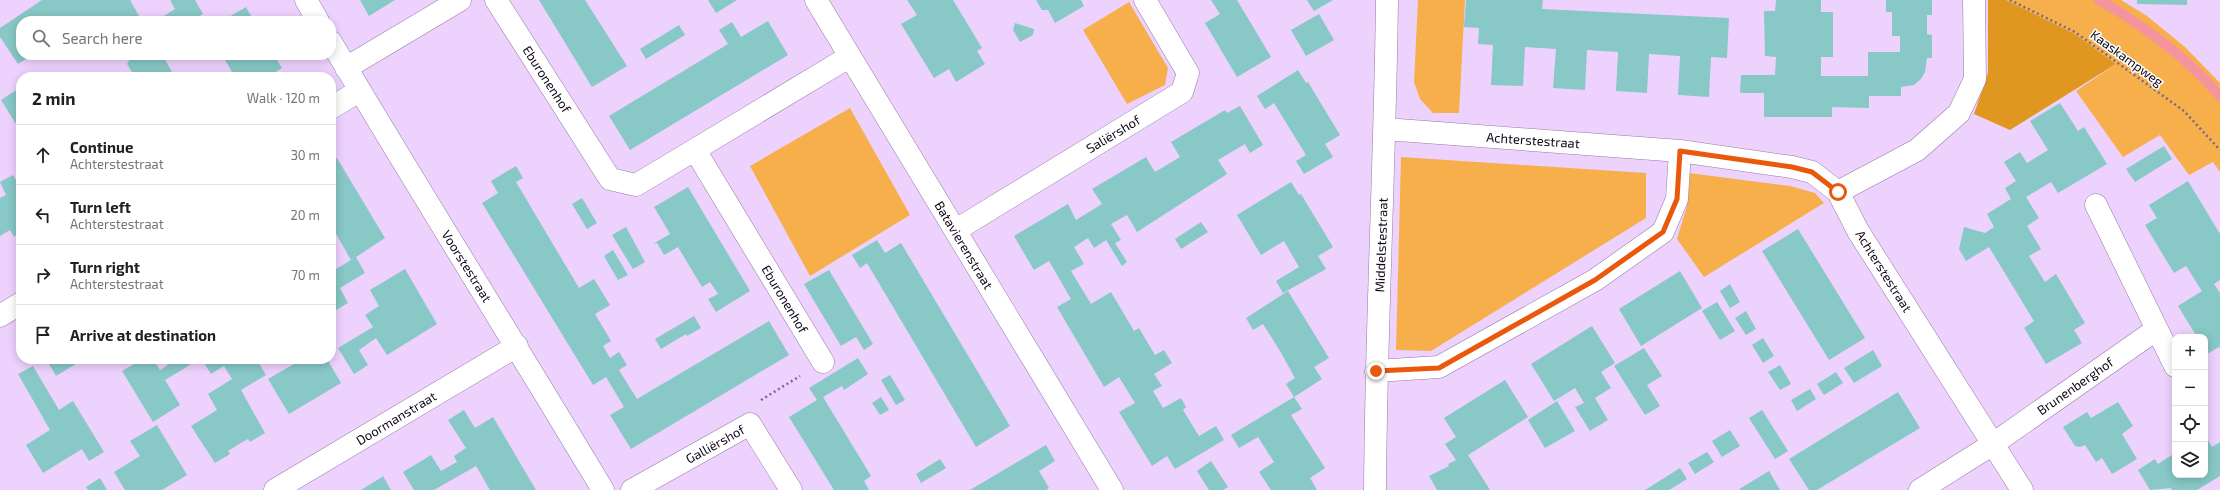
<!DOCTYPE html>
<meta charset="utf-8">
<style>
:root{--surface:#fff;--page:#f2f2f2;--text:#202124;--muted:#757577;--line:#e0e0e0}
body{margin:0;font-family:"Exo 2",sans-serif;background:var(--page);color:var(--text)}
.controls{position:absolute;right:12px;bottom:12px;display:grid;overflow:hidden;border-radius:8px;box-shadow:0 2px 10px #0003}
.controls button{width:36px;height:36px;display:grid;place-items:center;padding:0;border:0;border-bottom:1px solid var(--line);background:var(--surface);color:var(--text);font:20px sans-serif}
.stop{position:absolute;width:12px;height:12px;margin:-9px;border:3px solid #ea580c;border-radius:50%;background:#fff}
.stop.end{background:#ea580c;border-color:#fff;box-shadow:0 1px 4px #0008}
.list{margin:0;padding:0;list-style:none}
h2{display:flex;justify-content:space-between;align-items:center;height:52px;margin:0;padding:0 16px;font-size:17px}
h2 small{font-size:13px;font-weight:400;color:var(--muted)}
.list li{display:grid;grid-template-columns:26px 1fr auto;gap:12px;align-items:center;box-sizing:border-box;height:60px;padding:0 16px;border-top:1px solid var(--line)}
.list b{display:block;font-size:15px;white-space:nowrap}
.list p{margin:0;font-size:13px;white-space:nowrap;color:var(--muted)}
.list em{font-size:13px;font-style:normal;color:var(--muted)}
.icon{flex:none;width:22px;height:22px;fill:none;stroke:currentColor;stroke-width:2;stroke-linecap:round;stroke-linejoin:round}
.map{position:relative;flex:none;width:2220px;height:490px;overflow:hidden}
.search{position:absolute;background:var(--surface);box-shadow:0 2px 10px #0003;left:16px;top:16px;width:320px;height:44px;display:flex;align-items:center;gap:10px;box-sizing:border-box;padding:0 14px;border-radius:16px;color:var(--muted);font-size:15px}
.panel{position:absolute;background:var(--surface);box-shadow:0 2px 10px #0003;left:16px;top:72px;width:320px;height:292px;border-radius:16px}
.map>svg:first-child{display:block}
</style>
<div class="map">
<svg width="2220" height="490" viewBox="0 0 2220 490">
<rect width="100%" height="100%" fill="#edd2fe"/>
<path fill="#f6af4b" d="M1418 0H1465L1459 113H1433L1420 99 1414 82Z
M2006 0H2121L2147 16 2185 47 2220 83V172L2213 162 2189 175 2160 135 2123 157 2076 91 2116 64 2075 34Z
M1129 2 1168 68 1165 85 1127 104 1083 30Z
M850 108 910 215 810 276 750 166Z
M1401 157 1646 173V218L1431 351 1396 350Z
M1689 173 1790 186 1815 193 1824 203 1704 277 1677 239 1687 206Z"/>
<path fill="#e0971f" d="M1988 0H2006L2075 34 2116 64 2010 130 1974 114 1988 73Z"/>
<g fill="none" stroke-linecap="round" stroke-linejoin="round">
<path stroke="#f5939f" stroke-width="10" d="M2099 0C2145 26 2185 56 2220 96"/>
</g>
<path fill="#88c8c6" d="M42 0H130L142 21H21V55H32L18 64 0 37V28Z
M170 0H195L203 14 191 21H156L175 9Z
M360 0H395L369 16Z
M539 0H585L627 66 592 87Z
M708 0H737L716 13Z
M907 0H953L982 48 977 51 985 64 956 82 949 69 934 78 901 24 917 15Z
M1036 0H1081L1084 6 1055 23 1048 10H1042Z
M1211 0H1237L1271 57 1237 77 1205 23 1220 14Z
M1307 0H1333L1314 11Z
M1466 0H1543L1542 9 1729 18 1727 58 1711 57 1709 97 1678 95 1680 56 1649 54 1647 93 1616 91 1618 52 1587 50 1585 90 1553 88 1556 49 1525 47 1523 86 1491 85 1493 45 1478 44 1479 28 1464 27Z
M1776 0H1821V12H1833V57H1821V76H1868V52H1900V36H1892V12H1886V0H1932V15H1927V34L1932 35V58H1927L1925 72 1921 79 1914 85 1901 87V96H1869V108L1832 107V117H1764V93H1740L1741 75H1775L1776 57 1765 56 1764 11H1775Z
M2137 0H2187V5L2137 4Z
M246 7 254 21H222Z
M1319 14 1334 40 1306 56 1291 30Z
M768 21 788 55 630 150 609 116 728 44 719 30 732 22 741 37Z
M1015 23 1034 29 1033 35 1020 42 1013 30Z
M679 25 685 35 646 59 640 49Z
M125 55H165L163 56 172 72 164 77H135L127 64 129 61Z
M222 55H274L282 68 268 77H235Z
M1298 70 1306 83 1308 82 1340 135 1325 144 1333 157 1304 174 1296 161 1306 155 1274 103 1265 109 1257 96Z
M21 87V132L1 100Z
M2060 103 2078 131 2084 127 2107 164 2058 193 2051 182 2026 197 2039 218 2027 226 2041 249 2029 256 2045 282 2056 274 2085 323 2074 330 2082 343 2046 364 2024 328 2034 321 1989 247 1966 261 1959 249 1964 227 1985 233 1994 227 1987 214 2011 199 2005 188 2016 181 2004 162 2020 152 2027 163 2048 150 2030 121Z
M1240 106 1263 145 1250 153 1245 144 1218 160 1227 174 1137 232 1127 215 1111 224 1121 240 1115 243 1127 262 1122 266 1106 240 1094 248 1088 238 1074 247 1084 264 1071 271 1091 304 1111 292 1134 331 1139 328 1155 355 1164 350 1172 363 1154 374 1162 386 1153 391 1163 408 1181 398 1186 407 1183 410 1199 436 1216 426 1224 440 1175 469 1167 456 1152 466 1119 412 1135 403 1119 377 1104 387 1057 307 1071 299 1049 261 1034 270 1014 236 1068 204 1076 220 1102 204 1092 189 1146 157 1155 172 1180 157 1171 142 1225 110 1227 113Z
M2164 146 2172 159 2135 182 2126 169Z
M337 158 385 238 356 257 365 273 340 288 348 303 331 313V272L351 260 331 225V162Z
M516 166 523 178 516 182 579 288 594 279 610 305 595 314 611 341 603 346 610 358 619 352 627 365 619 370 637 399 769 321 789 355 631 449 610 415 624 407 606 377 593 385 482 203 498 193 491 181Z
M13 175 20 187 21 186V231L14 237 10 230 0 236V198L6 195 0 182Z
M2188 181 2220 234V280L2214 284 2220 293V349L2219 347 2207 354 2205 350V337H2197L2178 306 2202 291 2186 266 2174 273 2145 225 2157 218 2149 205Z
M1291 182 1299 195 1301 194 1333 247 1318 256 1326 269 1283 293 1276 281 1299 267 1284 241 1261 255 1237 215Z
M688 187 750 291 716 312 708 299 718 294 710 282 702 287 678 247 664 255 657 243 653 244 670 234 654 207Z
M582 198 597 223 587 229 572 204Z
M1201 222 1208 232 1181 249 1175 239Z
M626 227 645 262 633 269 612 235Z
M1798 229 1865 338 1829 360 1762 251Z
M877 240 885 253 901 243 1010 426 976 447 867 263 860 268 852 255Z
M613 250 628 275 618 280 604 256Z
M405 269 437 324 387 355 376 338 359 350 368 365 354 374 338 348 373 327 365 315 379 306 370 290Z
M829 270 873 344 864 350 856 337 841 346 804 284Z
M1680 271 1702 308 1641 346 1619 309Z
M1730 284 1740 302 1730 308 1720 291Z
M1288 291 1329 358 1314 367 1322 379 1294 397 1286 384 1295 378 1280 351 1263 324 1253 330 1246 318Z
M1717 302 1735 331 1720 340 1702 311Z
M1746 311 1756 329 1746 335 1735 318Z
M694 316 701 328 687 336 686 334 661 349 655 339Z
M1592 326 1615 363 1601 372 1611 388 1595 398 1608 420 1590 431 1575 407 1584 403 1575 388 1554 401 1531 364Z
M1763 338 1774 356 1763 363 1752 345Z
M1644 348 1662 376 1647 385 1660 406 1645 415 1614 366Z
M1873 350 1882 366 1854 383 1844 368Z
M858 358 868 374 844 390 842 386 823 397 871 476 864 481 869 490H834L789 417 817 400 809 388Z
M46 359H84L56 376Z
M143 359H153L160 370 177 359H186L190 365 165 380 180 405 153 422 122 371Z
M204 359H259L257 360 266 375 241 390 265 433 250 442 248 439 239 444 228 451 230 454 215 463 191 426 217 410 208 394 232 379 224 366 211 374 202 360Z
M290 359H327L341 383 289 414 268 379 294 364Z
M1780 365 1791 384 1780 390 1768 372Z
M33 366 59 410 73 401 104 452 89 461 82 449 43 473 26 445 50 430 18 374Z
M1836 372 1843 383 1824 395 1817 384Z
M890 375 905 400 896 405 881 380Z
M1505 380 1528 417 1468 455 1490 490H1437L1429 476 1449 466 1448 464 1456 460 1445 444 1456 437 1444 418Z
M1810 389 1816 399 1797 411 1791 400Z
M1898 392 1920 428 1817 490H1809L1789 459Z
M881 397 889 410 880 415 872 403Z
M1294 397 1302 409 1291 415 1325 468 1310 478 1317 490H1271L1259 472 1274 462 1258 437 1239 448 1231 435Z
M1557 401 1575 431 1545 448 1528 420Z
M2118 402 2133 426 2122 434 2137 459 2112 474 2102 458 2096 462 2085 445 2080 447 2075 446 2063 427 2087 412 2091 418Z
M464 410 475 428 493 417 536 490H490L476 466 434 490H414L403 472 431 455 441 471 457 462 454 456 466 448 448 420Z
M1762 410 1788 451 1775 459 1749 418Z
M157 425 187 475 162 490H125L114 472 140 456 130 441Z
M1730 430 1740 446 1722 457 1712 441Z
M2205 435 2212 447 2220 442V476L2197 490H2172L2171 488 2150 490 2138 470 2155 459 2158 464 2175 453V475H2205Z
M1046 445 1055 461 1039 471 1049 488 1046 490H970Z
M1707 452 1714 462 1695 474 1688 463Z
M940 459 946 468 921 483 916 474Z
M1211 461 1228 487 1223 490H1209L1197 471Z
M1680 468 1687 479 1669 490H1645Z
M1769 471 1780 490H1739L1741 488Z
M383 476 391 490H361L382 477Z
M100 478 107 490H88L86 487Z"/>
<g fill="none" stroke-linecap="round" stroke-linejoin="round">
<defs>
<path id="street" d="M306 0 318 21
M496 0 610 179 636 185 849 57
M816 0 1112 490
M331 42C420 192 513 340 603 490
M346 68 460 0
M331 108 359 91
M1385 129 1680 151 1792 167 1812 172 1838 192 1858 231 2022 490
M695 150 823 362
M1838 192 1917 150 1959 113 1975 79 1974 0
M2096 205 2175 366
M956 230 1182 92 1188 73 1145 0
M0 316 21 303
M1376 371 1439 367 1595 280 1663 232 1677 199 1680 151
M275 490 517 346
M632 490 750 424 791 490
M1375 490C1376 327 1385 163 1387 0
M1920 490 1993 444 2157 329"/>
</defs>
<use href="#street" stroke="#947ca4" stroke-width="23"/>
<path stroke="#7a6885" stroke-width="2.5" stroke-dasharray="2 3" stroke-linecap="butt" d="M2010 0 2075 32 2184 111 2220 150
M761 400 800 376"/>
<use href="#street" stroke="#fff" stroke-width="22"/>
</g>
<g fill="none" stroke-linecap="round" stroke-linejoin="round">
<path stroke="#ea580c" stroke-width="5" d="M1376 371 1439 368 1595 280 1663 232 1677 199 1680 151 1792 167 1812 172 1838 192"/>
</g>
<g text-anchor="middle" stroke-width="3" stroke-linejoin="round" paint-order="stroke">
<g font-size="13" fill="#100716" stroke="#fff">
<text transform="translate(2127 58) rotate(36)" y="5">Kaaskampweg</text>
<text transform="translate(547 79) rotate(57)" y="5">Eburonenhof</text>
<text transform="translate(1113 134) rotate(-31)" y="5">Saliërshof</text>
<text transform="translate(1533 140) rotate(4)" y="5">Achterstestraat</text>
<text transform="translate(964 245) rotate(59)" y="5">Batavierenstraat</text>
<text transform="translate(1381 245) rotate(-88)" y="5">Middelstestraat</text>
<text transform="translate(467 266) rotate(58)" y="5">Voorstestraat</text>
<text transform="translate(1884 271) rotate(58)" y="5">Achterstestraat</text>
<text transform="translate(785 299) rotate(59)" y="5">Eburonenhof</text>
<text transform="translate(2075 386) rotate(-35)" y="5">Brunenberghof</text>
<text transform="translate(396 418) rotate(-31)" y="5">Doormanstraat</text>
<text transform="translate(715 444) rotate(-29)" y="5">Galliërshof</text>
</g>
</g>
</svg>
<div class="controls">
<button>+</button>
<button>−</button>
<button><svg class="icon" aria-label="locate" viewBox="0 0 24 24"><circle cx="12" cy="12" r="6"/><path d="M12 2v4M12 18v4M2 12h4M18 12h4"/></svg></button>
<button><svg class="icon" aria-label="layers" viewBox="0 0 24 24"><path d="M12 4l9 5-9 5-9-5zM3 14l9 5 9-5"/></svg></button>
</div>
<div class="stop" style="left:1838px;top:192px"></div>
<div class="stop end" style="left:1376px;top:371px"></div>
<div class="search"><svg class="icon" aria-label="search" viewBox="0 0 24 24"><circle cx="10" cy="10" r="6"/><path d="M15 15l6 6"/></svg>Search here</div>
<section class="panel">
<h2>2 min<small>Walk · 120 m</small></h2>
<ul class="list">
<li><svg class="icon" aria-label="ahead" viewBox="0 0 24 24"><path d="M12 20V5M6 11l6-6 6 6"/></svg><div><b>Continue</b><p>Achterstestraat</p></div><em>30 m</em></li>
<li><svg class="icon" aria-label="left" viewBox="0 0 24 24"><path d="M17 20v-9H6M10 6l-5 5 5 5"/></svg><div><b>Turn left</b><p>Achterstestraat</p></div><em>20 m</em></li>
<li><svg class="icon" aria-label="right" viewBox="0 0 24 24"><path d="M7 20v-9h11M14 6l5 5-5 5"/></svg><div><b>Turn right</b><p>Achterstestraat</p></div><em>70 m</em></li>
<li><svg class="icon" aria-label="arrive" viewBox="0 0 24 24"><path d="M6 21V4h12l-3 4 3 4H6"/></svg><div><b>Arrive at destination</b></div></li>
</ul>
</section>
</div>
